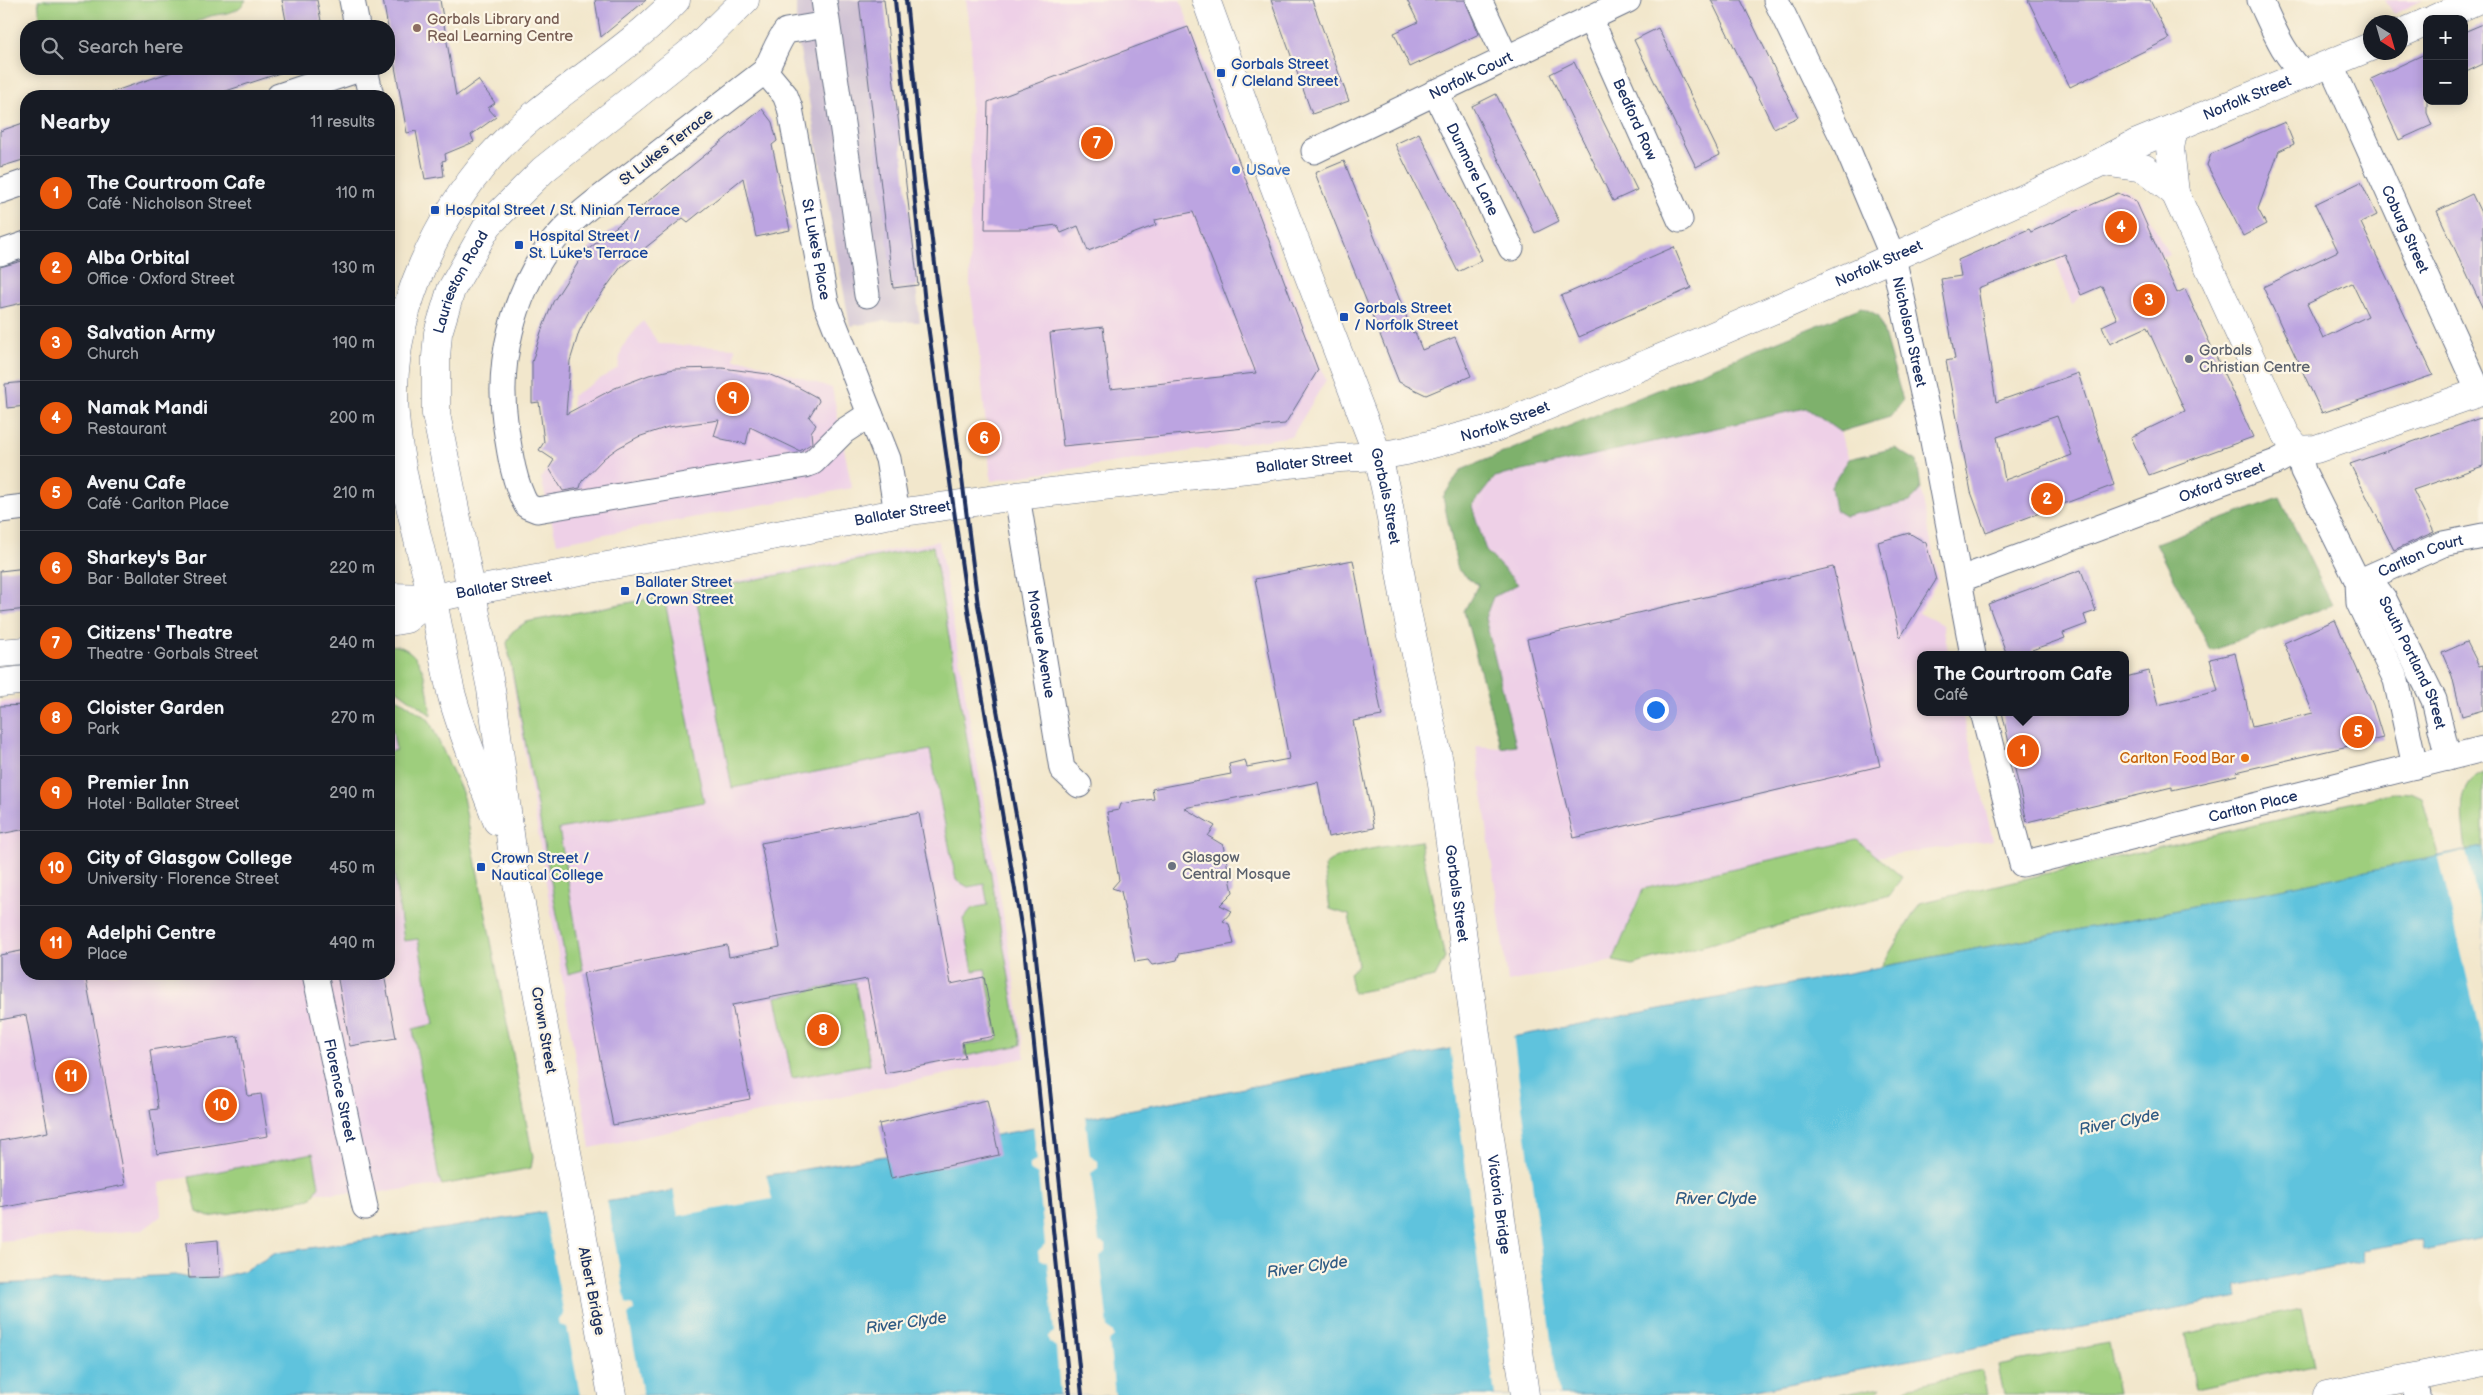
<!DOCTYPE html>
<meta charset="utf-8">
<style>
:root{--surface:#171b24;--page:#242831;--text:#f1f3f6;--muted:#9ea1a6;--line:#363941;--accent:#ea580c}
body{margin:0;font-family:"Balsamiq Sans",sans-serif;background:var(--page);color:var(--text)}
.controls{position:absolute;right:15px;top:15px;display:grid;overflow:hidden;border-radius:10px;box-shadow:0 2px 12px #0003}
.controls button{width:45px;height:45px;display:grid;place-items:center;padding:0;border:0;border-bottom:1px solid var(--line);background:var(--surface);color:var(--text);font:25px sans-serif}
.compass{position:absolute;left:2363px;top:15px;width:45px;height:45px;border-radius:50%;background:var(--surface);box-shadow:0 2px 12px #0003;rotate:143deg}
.you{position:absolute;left:1655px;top:709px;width:18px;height:18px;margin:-12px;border:4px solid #fff;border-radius:50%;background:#1a73e8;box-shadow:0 0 0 8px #1a73e833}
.badge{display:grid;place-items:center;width:32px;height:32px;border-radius:50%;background:var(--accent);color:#fff;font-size:16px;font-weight:700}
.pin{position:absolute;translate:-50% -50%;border:2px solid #fff;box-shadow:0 1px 5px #0006}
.popup{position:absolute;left:1917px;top:651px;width:212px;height:65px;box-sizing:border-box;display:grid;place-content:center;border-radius:10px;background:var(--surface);filter:drop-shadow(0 1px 4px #0005);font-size:16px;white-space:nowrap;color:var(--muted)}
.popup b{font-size:19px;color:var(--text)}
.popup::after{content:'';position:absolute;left:50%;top:100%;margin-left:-10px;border:10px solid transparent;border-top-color:var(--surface)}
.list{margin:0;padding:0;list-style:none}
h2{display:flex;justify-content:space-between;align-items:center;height:65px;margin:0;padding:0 20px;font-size:21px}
h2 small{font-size:16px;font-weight:400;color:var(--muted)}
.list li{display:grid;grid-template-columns:32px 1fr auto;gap:15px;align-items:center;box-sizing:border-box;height:75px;padding:0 20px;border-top:1px solid var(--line)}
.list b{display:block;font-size:19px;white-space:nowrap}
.list p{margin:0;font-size:16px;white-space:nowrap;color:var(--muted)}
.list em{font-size:16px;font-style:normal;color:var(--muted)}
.icon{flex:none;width:28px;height:28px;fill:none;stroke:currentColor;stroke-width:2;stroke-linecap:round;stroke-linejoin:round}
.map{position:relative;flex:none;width:2483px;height:1395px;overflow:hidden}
.search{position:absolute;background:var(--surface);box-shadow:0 2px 12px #0003;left:20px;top:20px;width:375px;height:55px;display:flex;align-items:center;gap:12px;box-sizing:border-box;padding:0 18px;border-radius:20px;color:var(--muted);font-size:19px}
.panel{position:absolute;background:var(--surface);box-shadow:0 2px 12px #0003;left:20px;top:90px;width:375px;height:890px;border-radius:20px}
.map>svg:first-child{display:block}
</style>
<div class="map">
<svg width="2483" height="1395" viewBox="0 0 2483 1395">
<rect width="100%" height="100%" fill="#fcf5e5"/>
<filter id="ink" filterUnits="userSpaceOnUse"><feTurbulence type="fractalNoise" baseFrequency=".02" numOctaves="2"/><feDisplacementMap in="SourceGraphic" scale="10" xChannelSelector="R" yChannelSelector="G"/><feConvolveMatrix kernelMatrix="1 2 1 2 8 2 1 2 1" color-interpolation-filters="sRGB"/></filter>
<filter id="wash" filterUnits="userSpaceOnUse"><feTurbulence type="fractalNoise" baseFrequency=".0096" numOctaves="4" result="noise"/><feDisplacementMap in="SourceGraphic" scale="20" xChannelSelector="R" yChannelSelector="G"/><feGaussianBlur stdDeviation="1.12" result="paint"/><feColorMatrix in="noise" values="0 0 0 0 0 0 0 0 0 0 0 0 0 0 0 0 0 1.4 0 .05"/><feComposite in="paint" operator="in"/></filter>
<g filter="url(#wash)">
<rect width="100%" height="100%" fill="#f2e7cc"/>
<path fill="#eed0e7" d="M966 0H1180L1326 380 1292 436 991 481 978 342 970 286 971 36Z
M2385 0H2423L2394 14Z
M2122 188 2138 197 2169 255 2081 295 2072 305 2042 223Z
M643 321 659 344 735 348 734 360H748L832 388 852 488 557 543 541 478 554 460 575 439 572 396 618 368 622 347Z
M1806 408 1840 432 1849 459 1831 486 1845 516 1910 502 1921 489 1938 580 1919 613 1943 625 1949 655H1920V712H1962L1993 840 1877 857 1857 840 1644 889 1613 961 1508 982 1476 746 1501 748 1516 745 1485 618 1493 597 1518 584 1486 551 1472 506 1496 477Z
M939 541 1012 966 1025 1058 590 1148 508 651 509 637 519 626 526 622Z
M26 700V974H389V840L404 941 418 939 434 1025 413 1030 442 1185 373 1193H316L319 1186 312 1153 159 1183 161 1216 143 1230 0 1241V702Z
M389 712 396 751 389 752Z"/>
<path fill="#ccbed3" d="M796 0H884L920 322 883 321 850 326 796 29Z"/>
<path fill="#9ece7d" stroke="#5c7e6e" d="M38 0H246C236 16 223 12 207 17 200 19 195 23 189 26H41Z
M933 546 1021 1045 966 1056 964 1046 998 1039 985 969 973 971 963 919 972 908 988 905 984 884 968 887 956 880 930 750 732 788 695 591Z
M664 596 704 802 559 829 583 970 568 974 507 643 512 632 526 622Z
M389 645C426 646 427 688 431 715L389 684Z
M389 695 402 701 429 720 462 792 533 1157 531 1168 442 1185 439 1178 413 1029 434 1024 418 939 404 941 389 840V752L396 750 389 712Z
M2483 773V847L2466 851C2464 828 2453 783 2483 773Z
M2397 792 2411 793 2422 798 2439 858 2154 915 1881 967 1920 903Z
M1857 840 1902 877 1890 895 1632 965 1613 961 1643 889Z
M1420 841 1445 958 1435 977 1353 993 1349 973 1358 965 1349 915 1330 909 1324 867C1335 851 1399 845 1420 841Z
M855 982 870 1064 792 1078 776 997Z
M313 1153 319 1186 311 1199 209 1217 197 1212 189 1177Z
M2302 1309 2314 1365 2196 1390 2185 1334Z
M2108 1343 2118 1395H2004L1998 1365Z
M1982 1371 1987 1395H1897L1910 1386Z
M1881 1387 1875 1395H1840Z"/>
<path fill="#7eb16c" stroke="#4c7065" d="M1862 307 1879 316 1903 401 1890 417 1840 432 1806 408 1495 477 1472 506 1486 551 1518 584 1493 597 1485 618 1516 745 1501 748 1464 611 1478 585 1458 570 1443 497 1461 470Z
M1895 448 1917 461 1921 489 1910 502 1845 516 1835 510 1831 486 1849 459Z
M2280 498 2332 605 2211 651 2156 543Z"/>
<path fill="#5fc3dd" stroke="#3d799e" d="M2483 847V1238L2424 1250 2422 1240 2362 1250 2364 1261 2236 1286 2238 1297 1730 1395H0V1284L175 1275 189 1278 220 1277 244 1271 276 1253 453 1227 897 1154 2154 915Z"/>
<path fill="#f2e7cc" d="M2466 851 2483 924V1045L2439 858Z
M1513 1034 1559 1395H1495L1450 1046Z
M1085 1116 1090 1156 1098 1161V1168L1091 1173 1099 1242 1106 1245V1252L1100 1256 1108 1328 1113 1333 1114 1337 1109 1341 1115 1395H1060L1056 1347 1049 1342 1048 1336 1054 1332 1047 1262 1039 1259 1038 1251 1045 1244 1038 1175 1029 1170V1165L1037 1160 1033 1125Z
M766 1173 772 1199 678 1216 673 1188Z
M607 1199 626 1303 633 1305 634 1310 628 1315 643 1395H580L567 1327 559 1325 558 1320 564 1315 544 1210Z"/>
<g id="blocks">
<path fill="#bca4e1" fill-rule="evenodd" d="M282 0H317L322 26H287Z
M383 0H440L456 96 478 80 495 103 488 108 496 117 471 135 474 142 445 154 446 160 442 161 444 176 425 179 416 131 407 133Z
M595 0H646L601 37Z
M859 0H884L918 285 893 288Z
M1271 0H1312L1349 101 1312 114Z
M1407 0H1465L1479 34 1410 67 1394 33 1418 22Z
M1711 0H1741L1798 117 1774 128Z
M2028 0H2150L2169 39 2070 87Z
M2483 24V64L2464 73V32Z
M1188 27 1318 370 1285 424 1063 446 1050 333 1103 327 1110 389 1256 373 1193 212 1155 220 1156 225 1088 251 1078 226 1061 233 1057 225 1024 229H985L988 102Z
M1658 28 1720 155 1696 167 1634 40Z
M2427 53V113L2432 125 2399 140 2371 79Z
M1574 62 1637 190 1613 201 1550 74Z
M180 69H283V72L211 96H110L109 93Z
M1496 94 1559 221 1535 233 1472 106Z
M762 109 772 122 777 141 772 145 790 230 756 237 743 178 688 222 683 218 621 267 589 311 579 332 570 361 566 414 615 388 649 375 674 369 722 368 768 374 796 386 818 398 819 401 809 417 816 425 811 432 812 443 800 451 750 427 746 444 722 439 714 436 719 420 668 427 638 437 618 448 604 458 582 481 580 488 563 491 549 468 554 460 539 450 544 442 539 402 532 403V362L541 332 553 302 585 252Z
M26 122V159L0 167V131Z
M2285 122 2294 144 2279 151 2258 209 2266 224 2243 236 2207 165 2211 154Z
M1419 133 1482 260 1458 272 1395 144Z
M1344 161 1413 333 1415 332 1422 350 1455 337 1471 376 1426 395 1399 382 1315 173Z
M2361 182 2377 215 2361 223 2433 375 2322 413 2263 287 2338 251 2315 204ZM2352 283 2368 316 2323 338 2307 304Z
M2118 193 2136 201 2177 293 2185 289 2253 437 2149 475 2131 437 2185 411 2147 327 2110 344 2102 326 2117 319 2102 286 2081 295 2065 254 1978 288 1996 402 2078 373 2114 485 1986 533 1971 492 1946 361 1955 359 1941 279 1961 276 1958 260 2029 229 2031 232ZM2057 416 2072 455 2005 480 1997 437Z
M2472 194 2483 217V309L2437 211Z
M1674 247 1691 288 1579 337 1561 296Z
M22 261 26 282V302L0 308V267Z
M26 382V406L7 408 5 384Z
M2483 417V466L2413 490 2434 532 2394 550 2350 464Z
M1909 533 1926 543 1936 580 1900 638 1878 542Z
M1353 560 1382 716 1353 721 1374 828 1328 837 1318 782 1184 808 1215 826 1208 836 1223 845 1233 892 1220 905 1232 911 1223 921 1229 924 1234 944 1179 954 1177 960 1163 963 1152 965 1148 960 1135 962 1121 891 1112 888 1119 880 1107 812 1119 810 1121 804 1154 799 1152 789 1231 774 1229 764 1245 760 1247 767 1289 759 1255 579Z
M1833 567 1880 766 1574 838 1527 639Z
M26 568V609L0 612V571Z
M2081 570 2096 611 2084 615 2087 624 2063 633 2065 638 2032 650 2034 655H2007L1988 604Z
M2335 620 2373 705 2383 738 2236 772 2237 775 2172 790V787L2027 822 2002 712H2126V677L2149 671 2158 705 2218 691 2210 659 2235 653 2252 727 2313 713 2284 643Z
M2467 642 2479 666 2483 665V710L2462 716 2452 676 2442 653Z
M26 705V829L0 834V706Z
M919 813 951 984 984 977 995 1036 962 1042 965 1058 885 1073 867 979 732 1005 750 1099 613 1125 583 973 727 945 729 957 780 947 761 843Z
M26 950V974H85L125 1185 0 1208V1141L48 1132 26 1015 0 1020V955Z
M337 974H384L396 1038 350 1046Z
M238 1036 248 1096 261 1094 268 1136 157 1154 150 1110 158 1109 150 1050Z
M987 1100 999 1155 891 1178 879 1124Z
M218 1240 220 1277 189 1278 186 1243Z"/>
</g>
</g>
<g filter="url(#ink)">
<use href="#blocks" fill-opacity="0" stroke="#666f84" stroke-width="1"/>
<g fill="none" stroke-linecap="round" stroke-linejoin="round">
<defs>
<g id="minor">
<path d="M352 0 357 26"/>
<path d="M824 0 867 295"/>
<path d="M1479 0 1506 58"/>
<path id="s1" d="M1776 0 1845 143 1893 257 1930 425 1973 655"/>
<path d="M2260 0C2273 27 2283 56 2306 75"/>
<path id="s2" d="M1590 18 1680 220"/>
<path d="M827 24 786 31C777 42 773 57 765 71 722 104 679 137 636 171 606 194 571 217 548 248 513 297 497 363 505 421 509 448 513 482 527 506L537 510 805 465 813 462 844 431 870 414"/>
<path id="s3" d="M2331 65 2479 392"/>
<path d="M365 69 371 96"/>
<path id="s4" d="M765 71 785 95 790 108 826 303 888 459 897 513"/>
<path id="s5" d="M1435 92 1511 248"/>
<path d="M279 96 360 69"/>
<path id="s6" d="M1314 151 1628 0"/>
<path d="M0 191 26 182"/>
<path d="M0 253 26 244"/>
<path id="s7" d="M1017 496 1062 769 1079 785"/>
<path d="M0 510 25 507"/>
<path id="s8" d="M1961 579 2276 462 2298 450 2303 471 2358 582 2359 603 2396 680 2415 766"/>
<path id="s9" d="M2358 582 2378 591 2384 599 2434 700 2448 758"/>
<path id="s10" d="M2358 582 2443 544 2483 536"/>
<path id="s11" d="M1983 712 2022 864 2483 749"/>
<path id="s12" d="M315 974 365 1207"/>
<path d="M2413 1378 2417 1395"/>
</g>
<g id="major">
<path id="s13" d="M1206 0 1265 162 1378 456 1388 501 1406 607 1439 762 1525 1395"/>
<path d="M2435 19 2477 0"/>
<path d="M2400 34 2427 22"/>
<path d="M2174 128 2170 148 2175 193 2286 435 2298 450 2316 449 2483 391"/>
<path d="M2103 162 2144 168 2175 193"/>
<path id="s14" d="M389 597 432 598 897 513 1017 496 1340 458 1378 456 1406 451 1494 428C1641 367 1788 305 1933 239 2001 208 2070 180 2135 144L2370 47"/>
<path d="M389 622 406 619 432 598"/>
<path d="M0 653 26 651"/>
<path d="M0 683 26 680"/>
<path d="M497 821C482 780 464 739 452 696 443 661 439 624 430 589 416 530 393 449 394 388 396 305 437 218 491 156 545 96 620 59 676 0"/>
<path id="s15" d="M612 1395 515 872 491 689 436 414V357L438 333 451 290 488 225 543 170 697 47 745 0"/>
<path d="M2327 1395 2483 1363"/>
</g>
</defs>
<use href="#minor" stroke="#666f84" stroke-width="27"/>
<use href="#major" stroke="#666f84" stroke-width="29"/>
<use href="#minor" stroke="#fff" stroke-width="25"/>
<use href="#major" stroke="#fff" stroke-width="28"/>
<path stroke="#1b2f5e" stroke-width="4" d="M895 0 925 304 969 617 1023 937 1070 1395
M906 0 923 169 978 605 1024 859 1034 938 1082 1395"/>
</g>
</g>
<circle fill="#8d6e63" stroke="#fcf5e5" stroke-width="2" cx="417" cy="28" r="5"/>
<g fill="#1a4fb4" stroke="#fcf5e5" stroke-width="2">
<rect x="1216" y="68" width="10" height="10" rx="2.5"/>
<rect x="430" y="205" width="10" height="10" rx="2.5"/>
<rect x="514" y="240" width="10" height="10" rx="2.5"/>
<rect x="1339" y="312" width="10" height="10" rx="2.5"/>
<rect x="620" y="586" width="10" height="10" rx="2.5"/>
<rect x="476" y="862" width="10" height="10" rx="2.5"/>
</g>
<circle fill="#3f7fe0" stroke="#fcf5e5" stroke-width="2" cx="1236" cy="170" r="5"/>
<g fill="#6b7280" stroke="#fcf5e5" stroke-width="2">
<circle cx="2189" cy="359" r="5"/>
<circle cx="1172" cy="866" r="5"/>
</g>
<circle fill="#e8710a" stroke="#fcf5e5" stroke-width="2" cx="2245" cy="758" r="5"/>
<g text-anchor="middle" stroke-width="4.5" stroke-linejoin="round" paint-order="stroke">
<g font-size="15" fill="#785e54" stroke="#fcf5e5" text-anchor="start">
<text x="427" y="24">Gorbals Library and<tspan x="427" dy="17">Real Learning Centre</tspan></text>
</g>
<g font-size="15" fill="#164399" stroke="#fcf5e5" text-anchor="start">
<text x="1231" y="69">Gorbals Street<tspan x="1231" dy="17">/ Cleland Street</tspan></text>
<text x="445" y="215">Hospital Street / St. Ninian Terrace</text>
<text x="529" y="241">Hospital Street /<tspan x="529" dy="17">St. Luke's Terrace</tspan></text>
<text x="1354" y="313">Gorbals Street<tspan x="1354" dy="17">/ Norfolk Street</tspan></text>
<text x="635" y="587">Ballater Street<tspan x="635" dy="17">/ Crown Street</tspan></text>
<text x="491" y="863">Crown Street /<tspan x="491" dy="17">Nautical College</tspan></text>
</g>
<g font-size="15" fill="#1b2f5e" stroke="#fcf5e5">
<text dy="5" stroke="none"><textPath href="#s6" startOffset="174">Norfolk Court</textPath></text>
<text dy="5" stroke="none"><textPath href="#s14" startOffset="1942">Norfolk Street</textPath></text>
<text dy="5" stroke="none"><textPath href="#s2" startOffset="111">Bedford Row</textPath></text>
<text transform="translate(666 147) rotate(-38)" y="5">St Lukes Terrace</text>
<text dy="5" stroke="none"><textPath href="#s5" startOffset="86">Dunmore Lane</textPath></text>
<text dy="5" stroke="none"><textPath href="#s3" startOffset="180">Coburg Street</textPath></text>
<text dy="5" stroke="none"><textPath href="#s4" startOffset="189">St Luke's Place</textPath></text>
<text dy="5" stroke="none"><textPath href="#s14" startOffset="1538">Norfolk Street</textPath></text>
<text dy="5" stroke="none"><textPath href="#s15" startOffset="1134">Laurieston Road</textPath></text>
<text dy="5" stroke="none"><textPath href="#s1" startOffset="359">Nicholson Street</textPath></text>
<text dy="5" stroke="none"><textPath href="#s14" startOffset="1132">Norfolk Street</textPath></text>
<text dy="5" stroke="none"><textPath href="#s14" startOffset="926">Ballater Street</textPath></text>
<text dy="5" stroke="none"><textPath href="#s8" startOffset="278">Oxford Street</textPath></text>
<text dy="5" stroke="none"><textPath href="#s13" startOffset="528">Gorbals Street</textPath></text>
<text dy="5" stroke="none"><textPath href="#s14" startOffset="521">Ballater Street</textPath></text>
<text dy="5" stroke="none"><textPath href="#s10" startOffset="68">Carlton Court</textPath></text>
<text dy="5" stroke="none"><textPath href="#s14" startOffset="116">Ballater Street</textPath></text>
<text dy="5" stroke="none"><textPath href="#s7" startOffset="150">Mosque Avenue</textPath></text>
<text dy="5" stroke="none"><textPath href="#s9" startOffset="102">South Portland Street</textPath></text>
<text dy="5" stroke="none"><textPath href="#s11" startOffset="395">Carlton Place</textPath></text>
<text dy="5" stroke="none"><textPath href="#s13" startOffset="932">Gorbals Street</textPath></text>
<text transform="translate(544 1030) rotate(80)" y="5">Crown Street</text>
<text dy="5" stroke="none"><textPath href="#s12" startOffset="119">Florence Street</textPath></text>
<text dy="5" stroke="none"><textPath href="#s13" startOffset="1246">Victoria Bridge</textPath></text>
<text transform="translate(592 1291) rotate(79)" y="5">Albert Bridge</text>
</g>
<g font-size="15" fill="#366cbe" stroke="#fcf5e5" text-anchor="start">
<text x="1246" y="175">USave</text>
</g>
<g font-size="15" fill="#5b616d" stroke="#fcf5e5" text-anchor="start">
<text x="2199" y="355">Gorbals<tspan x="2199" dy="17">Christian Centre</tspan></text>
<text x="1182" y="862">Glasgow<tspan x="1182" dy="17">Central Mosque</tspan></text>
</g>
<g font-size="15" fill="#c56008" stroke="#fcf5e5" text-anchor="end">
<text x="2235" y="763">Carlton Food Bar</text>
</g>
<g font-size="16" font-style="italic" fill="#2f5b84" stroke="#fcf5e5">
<text transform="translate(2119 1121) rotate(-11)" y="6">River Clyde</text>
<text x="1716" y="1204">River Clyde</text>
<text transform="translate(1307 1266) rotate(-8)" y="6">River Clyde</text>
<text transform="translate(906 1322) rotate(-8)" y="6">River Clyde</text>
</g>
</g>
</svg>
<div class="controls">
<button>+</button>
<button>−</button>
</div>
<svg class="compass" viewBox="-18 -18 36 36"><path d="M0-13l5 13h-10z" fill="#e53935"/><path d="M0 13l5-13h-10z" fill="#9ea1a6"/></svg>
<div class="you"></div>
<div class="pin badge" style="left:2023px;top:751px">1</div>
<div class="popup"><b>The Courtroom Cafe</b>Café</div>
<div class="pin badge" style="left:2047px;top:499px">2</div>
<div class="pin badge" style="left:2149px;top:300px">3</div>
<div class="pin badge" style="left:2121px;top:227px">4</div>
<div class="pin badge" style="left:2358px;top:732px">5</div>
<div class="pin badge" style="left:984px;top:438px">6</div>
<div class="pin badge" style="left:1097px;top:143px">7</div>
<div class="pin badge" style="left:823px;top:1030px">8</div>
<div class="pin badge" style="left:733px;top:398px">9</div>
<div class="pin badge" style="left:221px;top:1105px">10</div>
<div class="pin badge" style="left:71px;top:1076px">11</div>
<div class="search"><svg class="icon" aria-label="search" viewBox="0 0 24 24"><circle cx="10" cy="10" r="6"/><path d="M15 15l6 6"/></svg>Search here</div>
<section class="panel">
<h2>Nearby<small>11 results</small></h2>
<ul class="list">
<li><span class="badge">1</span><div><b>The Courtroom Cafe</b><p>Café · Nicholson Street</p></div><em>110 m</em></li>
<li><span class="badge">2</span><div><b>Alba Orbital</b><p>Office · Oxford Street</p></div><em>130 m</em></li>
<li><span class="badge">3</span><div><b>Salvation Army</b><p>Church</p></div><em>190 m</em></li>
<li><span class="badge">4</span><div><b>Namak Mandi</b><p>Restaurant</p></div><em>200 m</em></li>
<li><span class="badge">5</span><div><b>Avenu Cafe</b><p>Café · Carlton Place</p></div><em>210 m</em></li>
<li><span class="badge">6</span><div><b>Sharkey's Bar</b><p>Bar · Ballater Street</p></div><em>220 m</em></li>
<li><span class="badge">7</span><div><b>Citizens' Theatre</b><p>Theatre · Gorbals Street</p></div><em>240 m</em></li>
<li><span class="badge">8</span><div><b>Cloister Garden</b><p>Park</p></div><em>270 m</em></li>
<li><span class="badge">9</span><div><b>Premier Inn</b><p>Hotel · Ballater Street</p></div><em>290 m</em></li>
<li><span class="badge">10</span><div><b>City of Glasgow College</b><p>University · Florence Street</p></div><em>450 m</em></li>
<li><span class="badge">11</span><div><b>Adelphi Centre</b><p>Place</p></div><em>490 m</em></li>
</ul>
</section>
</div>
